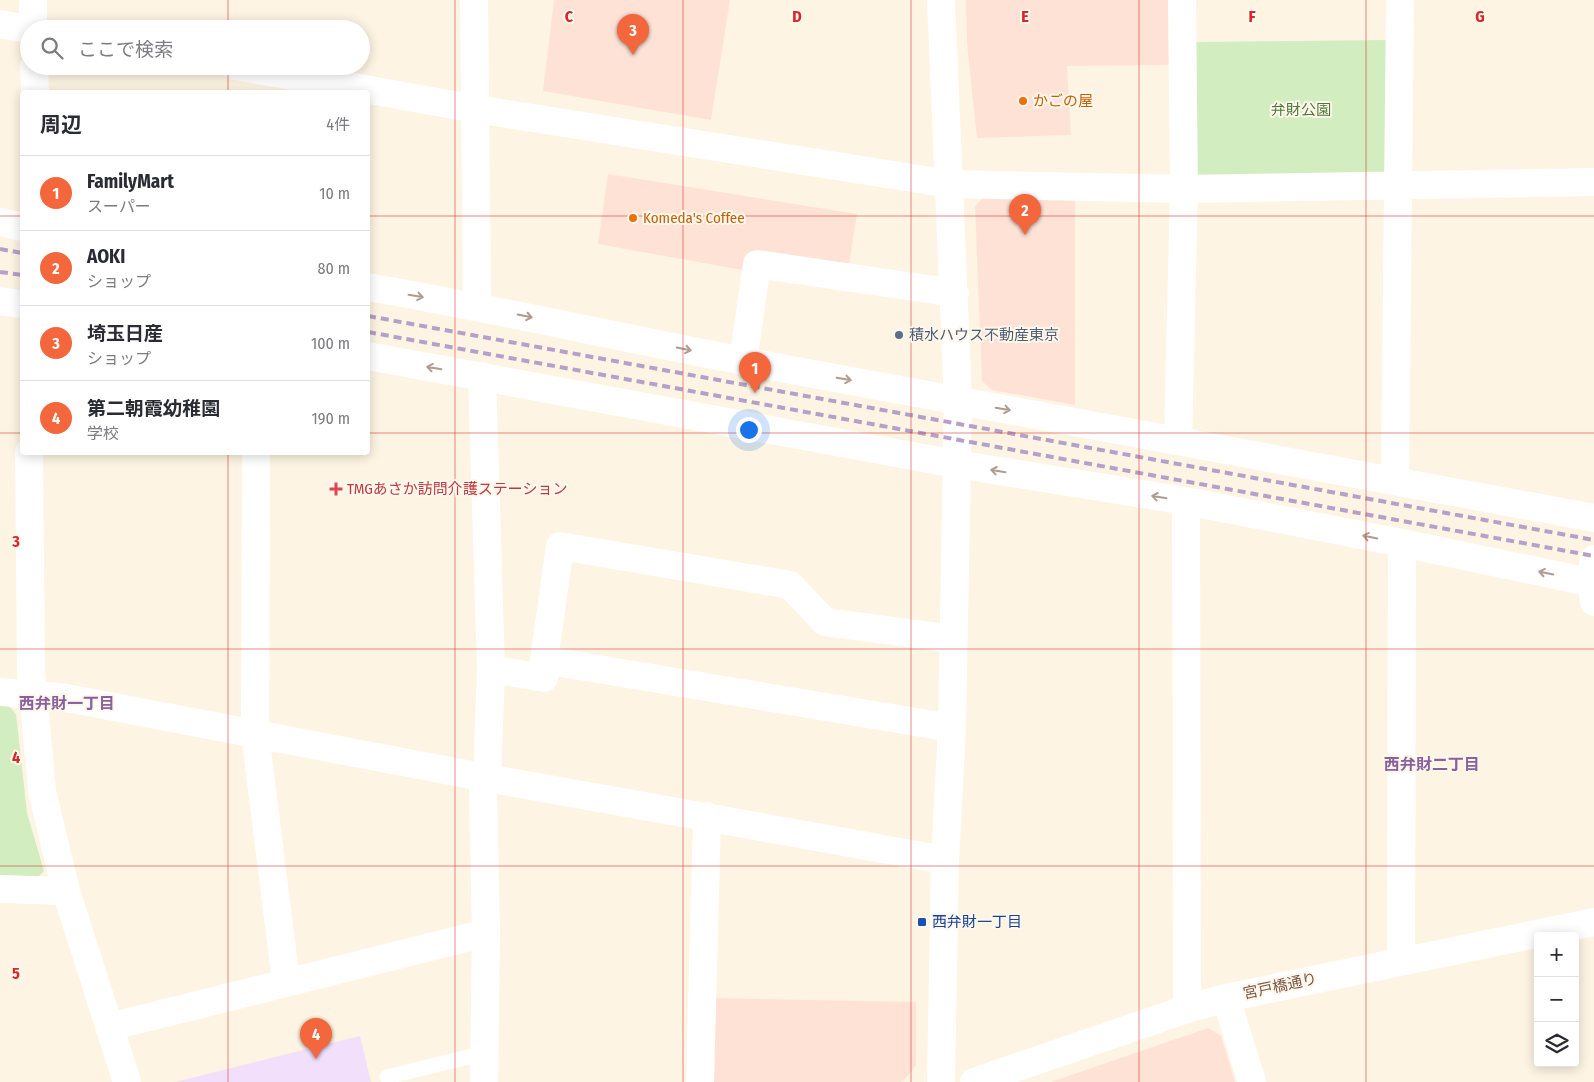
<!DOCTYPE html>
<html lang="ja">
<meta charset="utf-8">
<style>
:root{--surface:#fff;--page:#f7f7f7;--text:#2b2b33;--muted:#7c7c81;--line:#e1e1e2;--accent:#f4663c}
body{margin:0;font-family:"Fira Sans Condensed","Noto Sans JP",sans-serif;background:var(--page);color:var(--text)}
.controls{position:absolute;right:15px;bottom:15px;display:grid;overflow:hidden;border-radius:5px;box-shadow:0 2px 12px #0003}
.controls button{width:45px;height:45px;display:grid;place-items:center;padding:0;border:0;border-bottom:1px solid var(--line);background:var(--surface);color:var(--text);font:25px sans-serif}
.you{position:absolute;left:748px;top:429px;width:18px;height:18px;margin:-12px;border:4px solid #fff;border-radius:50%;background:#1a73e8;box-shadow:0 0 0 8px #1a73e833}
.badge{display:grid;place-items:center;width:32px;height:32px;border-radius:50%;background:var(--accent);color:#fff;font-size:16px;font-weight:700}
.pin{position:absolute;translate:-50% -41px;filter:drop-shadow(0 1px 2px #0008)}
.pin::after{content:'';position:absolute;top:26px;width:18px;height:15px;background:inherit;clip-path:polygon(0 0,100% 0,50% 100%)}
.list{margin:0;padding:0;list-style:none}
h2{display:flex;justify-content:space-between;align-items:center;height:65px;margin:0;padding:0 20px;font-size:21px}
h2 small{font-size:16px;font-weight:400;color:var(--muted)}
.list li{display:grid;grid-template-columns:32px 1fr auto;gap:15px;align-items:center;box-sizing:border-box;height:75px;padding:0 20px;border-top:1px solid var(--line)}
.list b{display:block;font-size:19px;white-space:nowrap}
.list p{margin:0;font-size:16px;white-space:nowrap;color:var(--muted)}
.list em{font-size:16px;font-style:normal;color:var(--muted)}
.icon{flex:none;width:28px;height:28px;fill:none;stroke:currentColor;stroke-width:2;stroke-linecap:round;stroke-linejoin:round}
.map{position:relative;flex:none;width:1594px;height:1082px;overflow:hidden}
.search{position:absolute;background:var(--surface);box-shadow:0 2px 12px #0003;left:20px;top:20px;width:350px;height:55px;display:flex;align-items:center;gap:12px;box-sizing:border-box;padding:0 18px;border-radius:28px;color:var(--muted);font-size:19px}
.panel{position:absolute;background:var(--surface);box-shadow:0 2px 12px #0003;left:20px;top:90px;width:350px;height:365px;border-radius:5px}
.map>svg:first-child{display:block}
</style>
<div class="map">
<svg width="1594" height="1082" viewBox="0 0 1594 1082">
<rect width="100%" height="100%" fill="#fef4e3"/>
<path fill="#ffe2d6" d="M554 0H730L711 120 543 91Z
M966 0H1169L1171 65 1067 66 1071 135 977 138 967 43Z
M608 174 857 214 849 264 748 271 598 244Z
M1075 193V405L992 390 982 381 975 207 984 196Z
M715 998 916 1002V1066L904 1080 900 1082H713Z
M1208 1028 1221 1036 1235 1082H1051Z"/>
<path fill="#f1dffb" d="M360 1036 371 1082H175Z"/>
<path fill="#d2edbf" d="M1390 40V178L1195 182 1194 42Z
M0 705 9 706 16 714 27 813 44 871 35 880 0 879Z"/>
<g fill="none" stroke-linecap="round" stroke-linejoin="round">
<path stroke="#fff" stroke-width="15" d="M387 1077 484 1053"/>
<path stroke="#fff" stroke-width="28" d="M474 0 477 306
M950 184 1184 189 1594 182
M0 222 22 227
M368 287C495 309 622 338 749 362 1031 414 1313 464 1594 518
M0 301 22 304
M368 356 956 464 1186 501 1402 543 1594 583
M743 361 757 264 955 293
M482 376 491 669 487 778 483 790 486 933 484 1082
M1178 441 1184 189 1182 0
M256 452 255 734 286 982
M1395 480 1400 0
M1186 501 1187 1009
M1591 583 1594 559
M544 660 952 728
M491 669 544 678V660L560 546 790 585 825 622 953 639
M0 692 61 697 487 778 945 860
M0 889 66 891
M1226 998 1252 1082
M109 1027 486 933
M700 1082 707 816"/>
<path stroke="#fff" stroke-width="28" d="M0 24 29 29
M33 29V0
M34 66 35 92
M236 66 476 109 950 184
M29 452 31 670 42 791 66 891 127 1082
M1591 583 1594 602
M1401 961 1402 543
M941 1082 945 860 952 728 958 401 941 0
M974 1082 1187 1009 1226 998 1594 922"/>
<path stroke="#b6a0c9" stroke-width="4" stroke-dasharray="8 5" stroke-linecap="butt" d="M0 249 22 253
M0 272 22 275
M368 316 1594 540
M368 332 1594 556"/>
</g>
<defs><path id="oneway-shaft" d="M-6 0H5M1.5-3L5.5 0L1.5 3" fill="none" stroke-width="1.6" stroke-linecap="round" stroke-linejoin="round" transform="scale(1.25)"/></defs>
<g stroke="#af9b90">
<use href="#oneway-shaft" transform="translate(416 296) rotate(10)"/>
<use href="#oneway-shaft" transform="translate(525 316) rotate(12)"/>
<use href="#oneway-shaft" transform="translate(684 349) rotate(12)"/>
<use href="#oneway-shaft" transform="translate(434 368) rotate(-170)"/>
<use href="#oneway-shaft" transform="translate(844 379) rotate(10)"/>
<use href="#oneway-shaft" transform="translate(1003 409) rotate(10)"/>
<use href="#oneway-shaft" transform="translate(998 471) rotate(-171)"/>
<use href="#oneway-shaft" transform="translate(1159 497) rotate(-171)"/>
<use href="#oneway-shaft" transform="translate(1370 537) rotate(-169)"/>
<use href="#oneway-shaft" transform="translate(1546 573) rotate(-168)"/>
</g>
<path fill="none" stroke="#d62828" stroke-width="1" stroke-opacity="0.55" d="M228 0V29M455 0V1082M683 0V1082M911 0V1082M1139 0V1082M1366 0V1082M228 66V92M0 216H22M368 216H1594M0 433H22M368 433H1594M228 452V1082M0 649H1594M0 866H1594"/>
<g fill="#e8710a" stroke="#fff7eb" stroke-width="2">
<circle cx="1023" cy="101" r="5"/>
<circle cx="633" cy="218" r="5"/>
</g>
<circle fill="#5c6f8a" stroke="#fff7eb" stroke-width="2" cx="899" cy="335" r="5"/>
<path fill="#e0444e" stroke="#fff7eb" stroke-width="2" d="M333.5 481.5h5v5h5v5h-5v5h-5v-5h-5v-5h5z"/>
<rect fill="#1a4fb4" stroke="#fff7eb" stroke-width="2" x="917" y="917" width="10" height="10" rx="2.5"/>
<g text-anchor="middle" stroke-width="4" stroke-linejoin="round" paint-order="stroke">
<g font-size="15" fill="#c56008" stroke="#fff7eb" text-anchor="start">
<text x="1033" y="106">かごの屋</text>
<text x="643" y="223">Komeda's Coffee</text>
</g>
<g font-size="15" fill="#4c7a3a" stroke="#fff7eb">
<text x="1301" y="115">弁財公園</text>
</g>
<g font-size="15" fill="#4e5e75" stroke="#fff7eb" text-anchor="start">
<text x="909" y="340">積水ハウス不動産東京</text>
</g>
<g font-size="15" fill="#be3a42" stroke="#fff7eb" text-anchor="start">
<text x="347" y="494">TMGあさか訪問介護ステーション</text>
</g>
<g font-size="15" fill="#164399" stroke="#fff7eb" text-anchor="start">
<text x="932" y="927">西弁財一丁目</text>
</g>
<g font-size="15" fill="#795846" stroke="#fff7eb">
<text transform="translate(1280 986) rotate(-12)" y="5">宮戸橋通り</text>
</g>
<g font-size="16" font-weight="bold" fill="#89619d" stroke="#fff7eb">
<text x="67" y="709">西弁財一丁目</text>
<text x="1432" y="770">西弁財二丁目</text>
</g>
</g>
<g font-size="16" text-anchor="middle" font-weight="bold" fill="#d62828" stroke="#fff7eb" stroke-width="4" stroke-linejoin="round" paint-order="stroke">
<text x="569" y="22">C</text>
<text x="797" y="22">D</text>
<text x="1025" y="22">E</text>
<text x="1252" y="22">F</text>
<text x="1480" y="22">G</text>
<text x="16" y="547">3</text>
<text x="16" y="763">4</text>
<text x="16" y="979">5</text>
</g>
</svg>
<div class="controls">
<button>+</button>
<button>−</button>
<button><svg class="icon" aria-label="layers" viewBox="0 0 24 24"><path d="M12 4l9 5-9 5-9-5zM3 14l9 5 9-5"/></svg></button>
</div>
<div class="you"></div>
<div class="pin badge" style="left:755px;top:393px">1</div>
<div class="pin badge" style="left:1025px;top:235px">2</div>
<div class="pin badge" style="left:633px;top:55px">3</div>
<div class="pin badge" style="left:316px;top:1059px">4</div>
<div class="search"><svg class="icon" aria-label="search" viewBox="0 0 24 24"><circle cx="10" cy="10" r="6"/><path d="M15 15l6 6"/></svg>ここで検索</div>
<section class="panel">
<h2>周辺<small>4件</small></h2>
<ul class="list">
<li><span class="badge">1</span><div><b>FamilyMart</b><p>スーパー</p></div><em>10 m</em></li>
<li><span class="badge">2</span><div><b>AOKI</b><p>ショップ</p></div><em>80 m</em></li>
<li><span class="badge">3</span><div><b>埼玉日産</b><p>ショップ</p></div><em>100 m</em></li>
<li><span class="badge">4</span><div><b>第二朝霞幼稚園</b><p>学校</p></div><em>190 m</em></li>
</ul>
</section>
</div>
